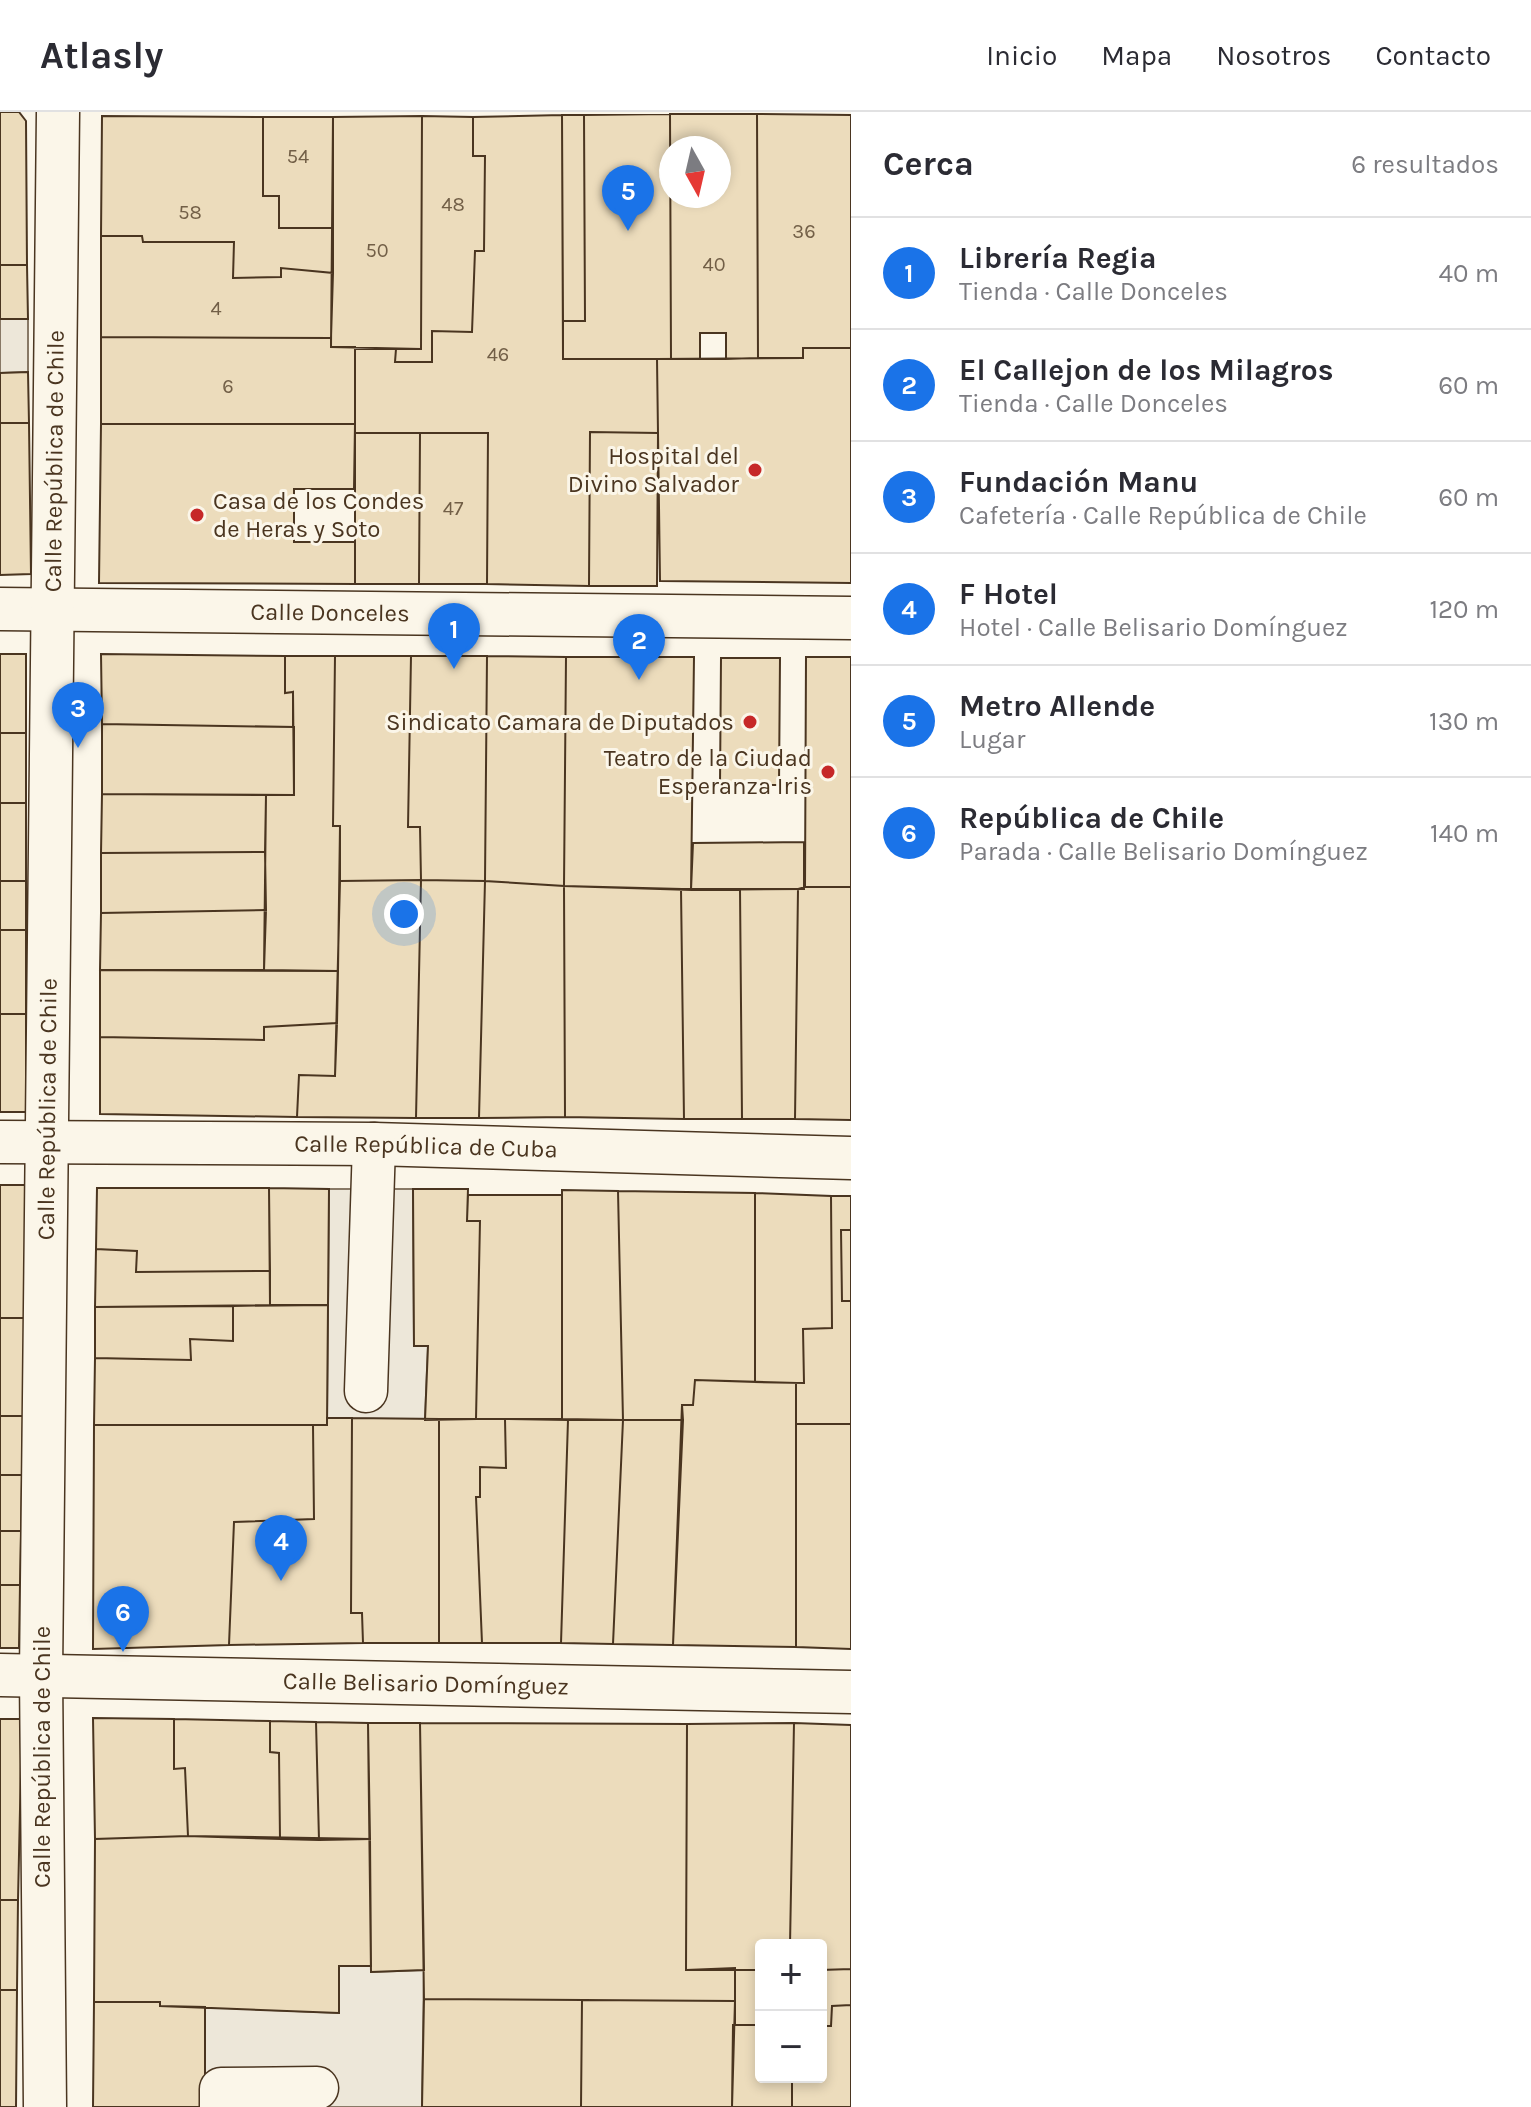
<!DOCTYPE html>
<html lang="es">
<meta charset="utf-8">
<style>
:root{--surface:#fff;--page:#f2f2f3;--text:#2b2b33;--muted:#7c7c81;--line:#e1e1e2;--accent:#1a73e8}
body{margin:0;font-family:Karla,sans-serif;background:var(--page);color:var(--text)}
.controls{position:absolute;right:24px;bottom:24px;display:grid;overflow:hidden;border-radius:8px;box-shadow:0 4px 12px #0003}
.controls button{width:72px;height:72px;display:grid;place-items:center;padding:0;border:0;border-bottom:2px solid var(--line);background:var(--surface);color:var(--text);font:40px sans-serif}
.compass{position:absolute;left:659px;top:24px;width:72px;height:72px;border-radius:50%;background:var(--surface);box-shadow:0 4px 12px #0003;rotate:172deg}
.you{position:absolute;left:404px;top:802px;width:28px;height:28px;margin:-20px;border:6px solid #fff;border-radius:50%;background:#1a73e8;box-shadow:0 0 0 12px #1a73e833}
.badge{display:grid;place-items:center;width:52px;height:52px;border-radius:50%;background:var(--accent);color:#fff;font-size:26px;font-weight:700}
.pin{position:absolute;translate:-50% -66px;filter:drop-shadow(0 2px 4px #0008)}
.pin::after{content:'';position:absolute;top:42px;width:28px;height:24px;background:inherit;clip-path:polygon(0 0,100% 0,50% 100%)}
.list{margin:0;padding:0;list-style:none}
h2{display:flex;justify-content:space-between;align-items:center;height:104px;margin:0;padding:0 32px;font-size:34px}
h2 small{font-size:26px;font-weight:400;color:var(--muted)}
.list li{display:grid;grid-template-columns:52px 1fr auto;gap:24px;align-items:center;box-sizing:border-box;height:112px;padding:0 32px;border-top:2px solid var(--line)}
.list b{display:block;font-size:30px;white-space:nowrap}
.list p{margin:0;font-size:26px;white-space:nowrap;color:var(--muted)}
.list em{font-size:26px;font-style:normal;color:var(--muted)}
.map{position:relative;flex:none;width:851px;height:1995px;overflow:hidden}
header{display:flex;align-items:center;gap:48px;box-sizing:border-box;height:112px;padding:0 40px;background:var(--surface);border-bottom:2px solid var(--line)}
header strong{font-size:38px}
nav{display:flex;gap:44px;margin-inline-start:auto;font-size:28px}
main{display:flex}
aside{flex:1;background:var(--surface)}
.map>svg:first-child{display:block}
</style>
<header>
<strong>Atlasly</strong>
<nav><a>Inicio</a><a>Mapa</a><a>Nosotros</a><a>Contacto</a></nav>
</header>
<main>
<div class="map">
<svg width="851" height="1995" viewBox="0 0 851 1995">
<rect width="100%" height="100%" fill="#fbf6e9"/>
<path fill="#ede7d9" stroke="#887966" stroke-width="2" d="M0 207H28V260L0 261Z
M329 1077H413L414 1233 428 1234 425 1308 327 1306Z
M339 1854H371V1860L424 1858 422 1995H205V1895L339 1901Z"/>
<path fill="#ecdcbc" stroke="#4a3520" stroke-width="2" fill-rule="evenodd" d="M0 0H19L26 9 27 153H0Z
M670 2 671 247H563V209H585L584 3Z
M670 2H757L758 246 726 247V221H700V247H671ZM671 36H719V84H671Z
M757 2 851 3V236H803V246H758Z
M562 3H584L585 209H563Z
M562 3 563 247H657L658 321 590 320 589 474 487 472 488 321H355V237H396L395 250H432V219L472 220 475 139H484L485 44H473V5Z
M102 4 263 5V84H279V116H333V161L281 156V165L233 166 234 130H143L142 124H101Z
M422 4 421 237 331 235 333 5Z
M422 4 473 5V44H485L484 139H475L472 220 432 219V250H395L396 237H421Z
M263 5H333V116H279V84H263Z
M101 124H142L143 130H234L233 166 281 165V156L333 161 331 226 101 225Z
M0 153H27L28 207H0Z
M101 225 331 226V235H355V312H101Z
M803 236H851V471L660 469 657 247 803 246Z
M28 260 29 311H0V261Z
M0 311H29L31 462 0 463Z
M101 312H355L354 377H294V430H355V472L99 471Z
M590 320 658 321 657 474H589Z
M355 321H420L419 472H355Z
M420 321H488L487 472H419Z
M0 542H26V621H0Z
M101 542 285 544V581L293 580V615L102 612Z
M285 544H335L333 714H340L338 859 264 858 266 683H294L293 580 285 581Z
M335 544H411L408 715H420L421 768 340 769V714H333Z
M411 544H487L485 769 421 768 420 715H408Z
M487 544 566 545 564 774 485 769Z
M566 545H694L691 778 564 774Z
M806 545H851V775H805Z
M721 546H780L779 673H720Z
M102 612 294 615V683L102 682Z
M0 621H26V691H0Z
M102 682 266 683 265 740 101 741Z
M0 691H26V769H0Z
M804 730V777L691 778 693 731Z
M265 740 266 798 101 801V741Z
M421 768 416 1006 297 1005 299 963 335 964 340 769Z
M421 768 485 769 479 1006H416Z
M0 769H26V818H0Z
M485 769 564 774 565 1005 479 1006Z
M564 774 681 777 684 1007 565 1005Z
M805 775H851V1008L795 1007 798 777Z
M681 777H740L742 1007H684Z
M740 777H798L795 1007H742Z
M266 798 264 858H100L101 801Z
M0 818H26V902H0Z
M100 858 338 859 337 911 264 915V928L100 925Z
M0 902H26V1000H0Z
M337 911 335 964 299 963 297 1005 100 1002V925L264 928V915Z
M0 1073H28L25 1206H0Z
M97 1076H269L270 1159 136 1160 137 1139 96 1137Z
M269 1076 329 1077 328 1193H270Z
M413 1077H468L467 1109H480L476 1307 425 1308 428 1234H414Z
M562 1078 618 1079 623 1308 562 1307Z
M618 1079 755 1081V1270L695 1268 693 1293H682L683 1308H623Z
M755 1081 831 1084 832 1216 803 1217 804 1271 755 1270Z
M468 1083H562V1307H476L480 1109H467Z
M831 1084H851V1118H841L842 1189H851V1312H796V1271H804L803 1217 832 1216Z
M841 1118H851V1189H842Z
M96 1137 137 1139 136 1160 270 1159V1193L95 1195Z
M328 1193 327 1313H94L95 1246 191 1248 190 1227 233 1229V1194Z
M233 1194V1229L190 1227 191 1248 95 1246V1195Z
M0 1206H25L23 1304H0Z
M695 1268 796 1271V1535L673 1533 682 1293H693Z
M0 1304H23L22 1363H0Z
M327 1306H352L351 1501H362L363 1531 229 1533 234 1410 314 1407 313 1313H327Z
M352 1306 439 1307V1531H363L362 1501H351Z
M439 1307H505L506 1356 480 1355V1385H476L482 1531H439Z
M505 1307 568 1308 561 1531H482L476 1385H480V1355L506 1356Z
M568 1308H623L613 1532 561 1531Z
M623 1308H683L673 1533 613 1532Z
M796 1312H851V1537L796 1535Z
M94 1313H313L314 1407 234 1410 229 1533 93 1537Z
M0 1363H22L21 1419H0Z
M0 1419H21L20 1473H0Z
M0 1473H20L19 1536H0Z
M93 1606 174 1607V1657L185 1656 188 1724 95 1727Z
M0 1607H22L18 1788H0Z
M174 1607 270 1609V1640L279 1641 280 1727 188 1724 185 1656 174 1657Z
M270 1609 316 1610 319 1728 280 1727 279 1641 270 1640Z
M316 1610 368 1611 370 1727 319 1728Z
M368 1611H420L424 1858 371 1860Z
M420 1611 687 1612 686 1858 735 1856V1889L424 1887Z
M794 1611 790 1833H761V1858H686L687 1612Z
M794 1611 851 1613V1857L821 1858V1833H790Z
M188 1724 370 1727 371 1854H339V1901L160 1894V1890H94L95 1727Z
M0 1788H18L17 1878H0Z
M851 1857V1893L832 1894 831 1914H821V1858Z
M735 1858H761V1913H735Z
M0 1878H17L16 1995H0Z
M424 1887 582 1888 581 1995H422Z
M582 1888 735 1889 732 1995H581Z
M94 1890H160V1894L205 1895V1995H93Z
M851 1893V1995H792V1965H821V1914H831L832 1894Z
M733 1913H761V1965H792V1995H732Z"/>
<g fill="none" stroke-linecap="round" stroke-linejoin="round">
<defs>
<g id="minor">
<path id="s1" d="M0 497 851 506"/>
<path id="s2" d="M0 1030 374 1032 851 1046"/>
<path d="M366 1279 374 1032"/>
<path id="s3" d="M0 1563 851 1580"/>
<path id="s4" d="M45 1995 41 1562 58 0"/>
<path d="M221 1995V1977L317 1976"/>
</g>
</defs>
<use href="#minor" stroke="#4a3520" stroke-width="45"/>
<use href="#minor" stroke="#fbf6e9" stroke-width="42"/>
</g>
<g fill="#c62828" stroke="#fbf6e9" stroke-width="3">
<circle cx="755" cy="358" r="8"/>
<circle cx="197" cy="403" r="8"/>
<circle cx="750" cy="610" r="8"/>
<circle cx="828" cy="660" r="8"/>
</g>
<g text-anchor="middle" stroke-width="6" stroke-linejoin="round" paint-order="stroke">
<g font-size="20" fill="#725f47">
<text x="298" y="51">54</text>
<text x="453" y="99">48</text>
<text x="190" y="107">58</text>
<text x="804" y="126">36</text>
<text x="377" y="145">50</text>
<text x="714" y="159">40</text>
<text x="216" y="203">4</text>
<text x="498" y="249">46</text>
<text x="228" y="281">6</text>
<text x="453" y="403">47</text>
</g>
<g font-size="24" fill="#4a3520" stroke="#fbf6e9" text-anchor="end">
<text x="739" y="352">Hospital del<tspan x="739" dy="28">Divino Salvador</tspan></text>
<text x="213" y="397" text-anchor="start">Casa de los Condes<tspan x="213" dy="28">de Heras y Soto</tspan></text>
<text x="734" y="618">Sindicato Camara de Diputados</text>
<text x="812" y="654">Teatro de la Ciudad<tspan x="812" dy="28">Esperanza Iris</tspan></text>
</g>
<g font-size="24" fill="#4a3520" stroke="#fbf6e9">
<text dy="8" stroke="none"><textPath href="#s4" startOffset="1646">Calle República de Chile</textPath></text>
<text dy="8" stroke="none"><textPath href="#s1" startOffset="330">Calle Donceles</textPath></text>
<text dy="8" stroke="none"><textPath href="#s4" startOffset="998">Calle República de Chile</textPath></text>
<text dy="8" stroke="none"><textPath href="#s2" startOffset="426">Calle República de Cuba</textPath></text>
<text dy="8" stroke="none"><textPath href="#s3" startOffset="426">Calle Belisario Domínguez</textPath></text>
<text transform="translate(42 1645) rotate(-90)" y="8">Calle República de Chile</text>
</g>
</g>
</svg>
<div class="controls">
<button>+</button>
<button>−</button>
</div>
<svg class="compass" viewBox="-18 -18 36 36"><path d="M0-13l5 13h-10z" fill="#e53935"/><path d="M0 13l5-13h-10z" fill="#7c7c81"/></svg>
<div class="you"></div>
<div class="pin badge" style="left:454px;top:557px">1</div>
<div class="pin badge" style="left:639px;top:568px">2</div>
<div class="pin badge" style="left:78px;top:636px">3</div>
<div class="pin badge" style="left:281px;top:1469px">4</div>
<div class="pin badge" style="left:628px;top:119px">5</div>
<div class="pin badge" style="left:123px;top:1540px">6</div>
</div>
<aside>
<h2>Cerca<small>6 resultados</small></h2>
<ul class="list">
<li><span class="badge">1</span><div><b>Librería Regia</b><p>Tienda · Calle Donceles</p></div><em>40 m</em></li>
<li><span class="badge">2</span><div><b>El Callejon de los Milagros</b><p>Tienda · Calle Donceles</p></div><em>60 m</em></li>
<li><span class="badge">3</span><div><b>Fundación Manu</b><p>Cafetería · Calle República de Chile</p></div><em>60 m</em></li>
<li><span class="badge">4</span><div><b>F Hotel</b><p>Hotel · Calle Belisario Domínguez</p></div><em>120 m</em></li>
<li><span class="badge">5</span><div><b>Metro Allende</b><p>Lugar</p></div><em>130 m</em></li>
<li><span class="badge">6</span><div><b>República de Chile</b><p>Parada · Calle Belisario Domínguez</p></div><em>140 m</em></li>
</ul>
</aside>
</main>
